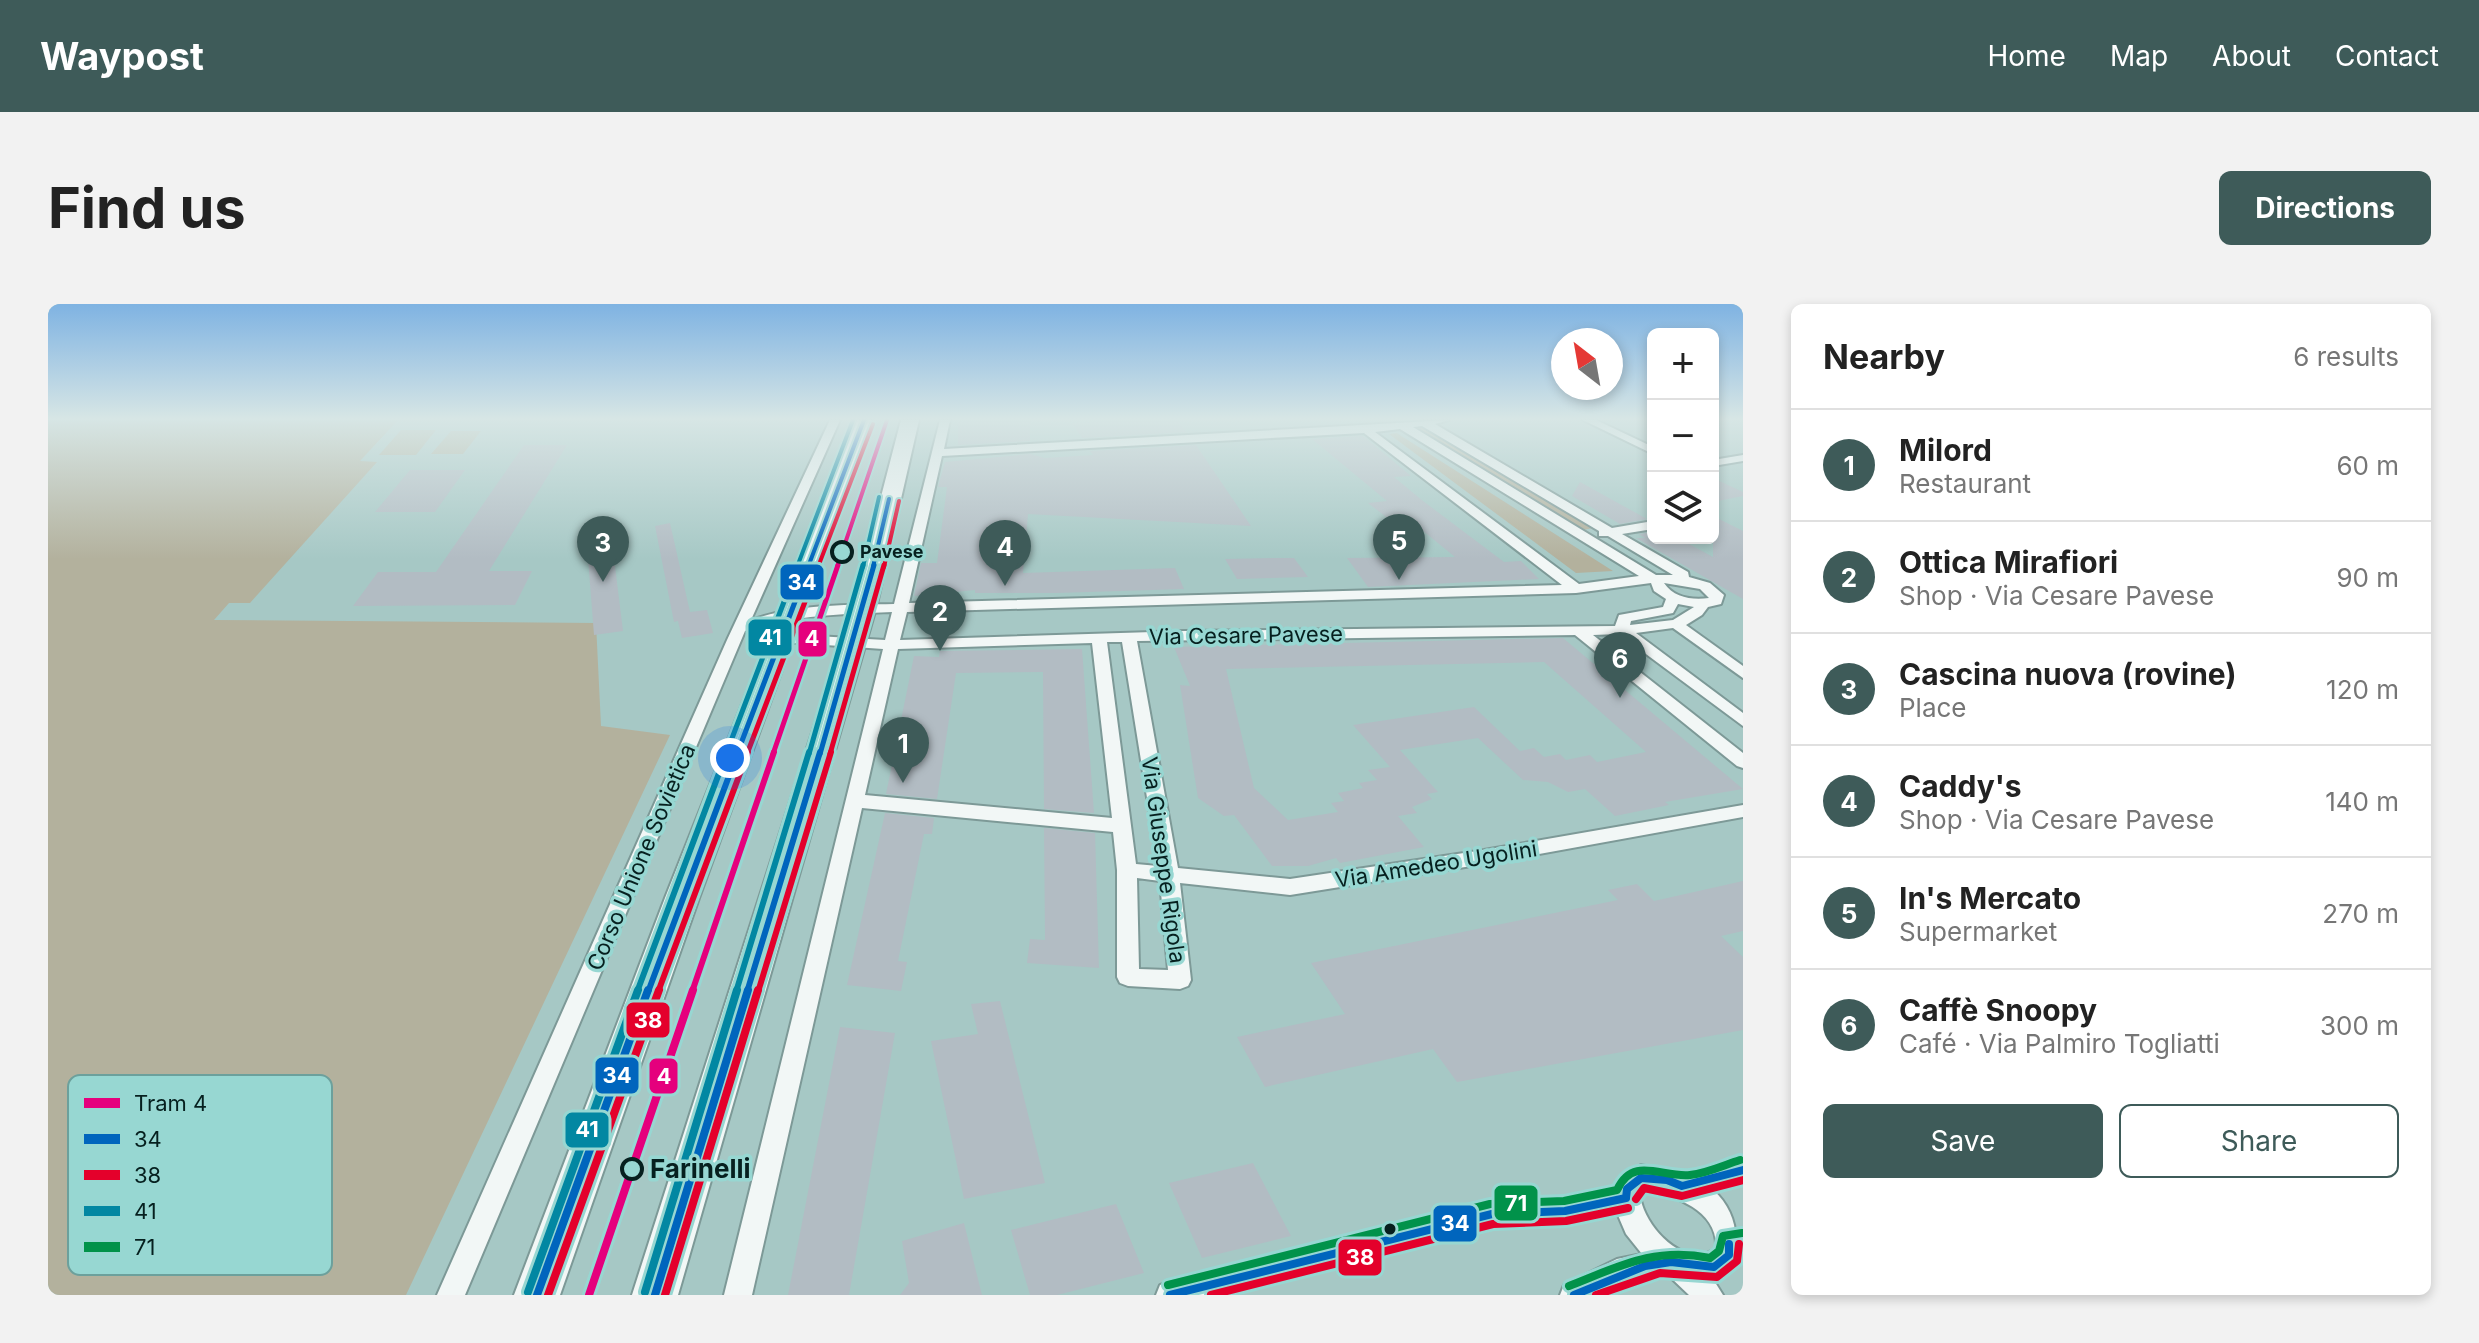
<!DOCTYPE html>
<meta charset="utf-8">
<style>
:root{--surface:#fff;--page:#f2f2f2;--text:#222;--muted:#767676;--line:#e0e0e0;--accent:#3e5b59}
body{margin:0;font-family:Inter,sans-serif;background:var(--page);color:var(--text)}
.controls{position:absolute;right:24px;top:24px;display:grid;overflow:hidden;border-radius:12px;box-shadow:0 4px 12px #0003}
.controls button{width:72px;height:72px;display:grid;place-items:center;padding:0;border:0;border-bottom:2px solid var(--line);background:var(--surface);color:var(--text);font:40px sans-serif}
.compass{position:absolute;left:1503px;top:24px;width:72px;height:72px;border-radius:50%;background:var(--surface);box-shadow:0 4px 12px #0003;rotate:329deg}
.you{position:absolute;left:682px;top:454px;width:28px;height:28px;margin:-20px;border:6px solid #fff;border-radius:50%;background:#1a73e8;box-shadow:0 0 0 12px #1a73e833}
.badge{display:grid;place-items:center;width:52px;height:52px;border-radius:50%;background:var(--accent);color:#fff;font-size:26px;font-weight:700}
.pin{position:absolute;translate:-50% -66px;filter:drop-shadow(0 2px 4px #0008)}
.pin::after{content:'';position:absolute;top:42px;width:28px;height:24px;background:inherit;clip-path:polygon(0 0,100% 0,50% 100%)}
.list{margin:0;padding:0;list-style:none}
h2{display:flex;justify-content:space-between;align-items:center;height:104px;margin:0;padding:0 32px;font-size:34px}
h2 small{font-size:26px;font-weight:400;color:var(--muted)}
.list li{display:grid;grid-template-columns:52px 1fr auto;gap:24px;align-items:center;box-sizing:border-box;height:112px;padding:0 32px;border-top:2px solid var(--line)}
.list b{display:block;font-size:30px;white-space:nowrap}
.list p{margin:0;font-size:26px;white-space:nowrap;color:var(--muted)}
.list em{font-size:26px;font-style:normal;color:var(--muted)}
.actions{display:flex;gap:16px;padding:24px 32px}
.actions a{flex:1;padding:18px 0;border:2px solid var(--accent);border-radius:12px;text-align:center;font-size:28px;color:var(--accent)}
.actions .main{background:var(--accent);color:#fff}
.icon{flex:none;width:44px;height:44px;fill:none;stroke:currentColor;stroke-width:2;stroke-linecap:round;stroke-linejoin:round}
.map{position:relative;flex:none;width:1695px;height:991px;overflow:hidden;border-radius:12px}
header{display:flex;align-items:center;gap:48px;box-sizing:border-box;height:112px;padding:0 40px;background:var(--accent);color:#fff}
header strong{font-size:38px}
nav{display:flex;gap:44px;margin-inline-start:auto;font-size:28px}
.intro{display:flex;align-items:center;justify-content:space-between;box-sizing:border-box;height:192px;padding:0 48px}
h1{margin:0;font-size:56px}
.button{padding:20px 36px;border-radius:12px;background:var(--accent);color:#fff;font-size:28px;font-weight:700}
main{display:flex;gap:48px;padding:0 48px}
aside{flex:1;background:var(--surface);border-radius:12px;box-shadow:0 4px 12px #0003}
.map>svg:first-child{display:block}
</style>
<header>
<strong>Waypost</strong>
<nav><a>Home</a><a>Map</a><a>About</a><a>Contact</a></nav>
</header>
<div class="intro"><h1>Find us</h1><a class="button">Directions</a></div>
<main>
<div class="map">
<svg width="1695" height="991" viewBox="0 0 1695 991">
<rect width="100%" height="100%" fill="#a6c8c5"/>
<path fill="#b3b19d" d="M0 116H350L312 157 329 158 202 299H181L166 316 548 319 553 422 622 431 358 991H0Z
M1375 122 1545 224 1535 226 1366 123Z
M353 126H388L368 151H331Z
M403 127H433L415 150H383Z
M1349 129 1355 133 1565 267 1528 269 1341 130Z"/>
<path fill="#b2bcc3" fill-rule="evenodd" d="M954 116H982V137L910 141V118Z
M1088 116H1130L1138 128 1034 134 1024 119Z
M1315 132 1363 172 1346 173 1375 197 1456 258 1473 257 1491 275 1320 283 1299 254 1407 253 1363 217 1346 219 1320 199 1339 197 1264 135Z
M476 141H519L441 267H484L467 301 305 302 330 268H388Z
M1148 141 1203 222 980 210 975 269 1127 264 1136 285 1008 289H927V286L866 292 873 259H889L899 183H890L897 158 982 150 997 154 1045 151 1042 147Z
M362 166H417L387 208H327Z
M1665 174 1695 188V192L1665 198Z
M1532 178 1599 215 1572 220 1524 192Z
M1665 212 1695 227V295L1588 234H1597L1591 230 1605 228V234H1630L1665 253Z
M622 219 642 308 659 306 665 329 634 334 630 317 626 318 607 222Z
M564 238 575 327 546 331 539 241Z
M1226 254H1246L1260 273 1189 275 1177 255Z
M1515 334 1695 485 1617 498 1621 501 1567 512 1537 485 1520 488 1500 478 1475 476 1430 434 1352 446 1390 488 1379 490 1384 495 1364 503 1369 509 1350 512 1376 543 1292 559 1288 554 1260 562H1224L1186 511 1176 512 1150 494 1132 381 1142 382 1126 343ZM1496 358 1598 448 1549 458 1542 451 1518 456 1512 450 1496 453 1486 444 1472 447 1426 403 1305 421 1342 463 1320 466 1329 476 1311 479 1315 484 1290 489 1296 497 1283 499 1290 508 1240 516 1206 484 1178 365Z
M1034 345 1046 509 996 505 995 368 908 369 889 495 838 490 866 352 891 353 892 347Z
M837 509 886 514 884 530H876L850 657 859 658 853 687 799 681Z
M996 524 1047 529 1051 664 979 659 982 635 997 636Z
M1695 577V627L1673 632 1695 653V726L1409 778 1385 745 1217 783 1189 733 1297 710 1263 659 1570 596 1560 586 1589 580 1606 597Z
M952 697 997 879 916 895 883 737 930 730 923 700Z
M792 723 847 729 801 991H740Z
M1205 859 1243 932 1154 954 1121 879Z
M1068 900 1096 969 1009 991H982L963 926Z
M916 919 934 991H852L861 979 854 937Z"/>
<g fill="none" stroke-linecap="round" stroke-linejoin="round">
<defs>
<path id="street" d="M782 116H792L703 316C749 300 798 301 846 300L892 116H902L896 145 1401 116 1387 120 1564 224 1605 217V225L1574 230 1640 268 1641 273 1662 279 1676 291 1673 300 1660 303 1654 311 1638 321 1695 362V374L1625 324 1588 329 1695 409V422L1571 330 1545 331 1695 449V464L1689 462 1527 331 1089 337 1130 564 1242 575 1436 546 1695 501V513L1436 560 1242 591 1132 579 1143 676 1140 682 1132 685 1080 682 1072 679 1069 673V566L1065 528 814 504 704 991H676L835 345 734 338 727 334 734 330 837 336 844 308C794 310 746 311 697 327L417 991H389L679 336ZM1374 122 1551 227V232H1560L1625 271H1608L1365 123ZM1352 125 1591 272 1531 280 1327 128ZM1316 129 1514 281 861 299 894 152ZM1603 279 1606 287 1618 295 1615 303 1571 311 1567 322 1137 327 852 336 859 308 1528 289ZM1616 279 1652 285 1661 294C1644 296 1626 294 1616 279ZM1630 300 1646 303 1625 316 1582 321 1583 317 1625 309ZM1059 338H1074L1110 562 1088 560ZM1044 339 1064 514 817 491 850 345ZM1089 574 1112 577 1120 666 1091 665Z
M1535 116H1548L1605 143V150Z
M1695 151V157L1665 162V156Z
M1695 854V878L1665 886C1695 912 1695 958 1665 975L1675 991H1641L1621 972 1572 982 1555 991H1512L1516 981 1569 955 1594 950 1578 930 1569 909 1517 920 1444 923 1177 991H1108L1112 981 1122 977 1444 897 1517 894 1567 883 1570 876 1593 861 1632 870ZM1597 887C1628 891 1670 907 1668 944 1636 967 1595 921 1592 891Z"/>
<path id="primary" d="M807 116H825L651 594 512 991H466L617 594Z
M853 116H871L828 304 630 991H584L804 304Z"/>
</defs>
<use href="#street" stroke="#7d9997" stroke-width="4"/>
<use href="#primary" stroke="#7d9997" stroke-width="4"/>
<use href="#street" fill="#f2f7f6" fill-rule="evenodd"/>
<use href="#primary" fill="#f2f7f6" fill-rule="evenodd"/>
<defs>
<path id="bus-1-far3" d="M760 263 816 116
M825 263 841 195"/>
<path id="bus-1-far2" d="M689 450 761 261
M772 450 826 261"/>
<path id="bus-1-far1" d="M600 688 690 448
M699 688 772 448"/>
<path id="bus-1" d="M1578 894 1579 885 1593 874 1619 876 1634 882 1695 866
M489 991 600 686
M607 991 700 686
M1122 991 1444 910 1517 907 1578 894
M1526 991 1597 962 1623 958 1666 963 1681 951V940"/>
<path id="bus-2-far3" d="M770 263 825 120
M836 263 851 197"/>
<path id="bus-2-far2" d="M699 450 771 261
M782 450 836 261"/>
<path id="bus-2-far1" d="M610 688 700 448
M710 688 783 448"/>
<path id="bus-2" d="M1588 895 1596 884 1634 892 1695 876
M500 991 611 686
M617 991 710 686
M1163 991 1445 920 1518 917 1580 904
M1548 991 1612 969 1669 973 1689 957 1691 940"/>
<path id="bus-3-far3" d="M749 263 805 116
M815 263 831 193"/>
<path id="bus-3-far2" d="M678 450 750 261
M761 450 815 261"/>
<path id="bus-3-far1" d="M589 688 679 448
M688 688 761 448"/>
<path id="bus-3" d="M480 988 590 686
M597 988 689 686"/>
<path id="bus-4" d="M1120 981 1442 900 1516 897 1569 886C1585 851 1614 874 1642 871 1660 869 1676 861 1692 856
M1521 982C1572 962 1606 943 1662 954L1671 947 1675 932 1694 929"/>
</defs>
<use href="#bus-1-far3" stroke="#97d7d2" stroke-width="8"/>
<use href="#bus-1-far2" stroke="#97d7d2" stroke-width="10"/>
<use href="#bus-1-far1" stroke="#97d7d2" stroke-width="12"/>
<use href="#bus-1" stroke="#97d7d2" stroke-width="14"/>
<use href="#bus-2-far3" stroke="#97d7d2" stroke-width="8"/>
<use href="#bus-2-far2" stroke="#97d7d2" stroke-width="10"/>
<use href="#bus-2-far1" stroke="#97d7d2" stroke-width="12"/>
<use href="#bus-2" stroke="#97d7d2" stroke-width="14"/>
<use href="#bus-3-far3" stroke="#97d7d2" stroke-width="8"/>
<use href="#bus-3-far2" stroke="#97d7d2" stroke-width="10"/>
<use href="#bus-3-far1" stroke="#97d7d2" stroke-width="12"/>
<use href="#bus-3" stroke="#97d7d2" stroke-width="14"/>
<use href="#bus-4" stroke="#97d7d2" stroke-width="14"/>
<use href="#bus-1-far3" stroke="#0065bd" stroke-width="4"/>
<use href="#bus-1-far2" stroke="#0065bd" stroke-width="5"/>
<use href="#bus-1-far1" stroke="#0065bd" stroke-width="6"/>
<use href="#bus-1" stroke="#0065bd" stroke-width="8"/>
<use href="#bus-2-far3" stroke="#e4002b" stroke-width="4"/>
<use href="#bus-2-far2" stroke="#e4002b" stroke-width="5"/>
<use href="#bus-2-far1" stroke="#e4002b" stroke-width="6"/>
<use href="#bus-2" stroke="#e4002b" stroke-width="8"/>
<use href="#bus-3-far3" stroke="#0287a2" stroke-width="4"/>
<use href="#bus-3-far2" stroke="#0287a2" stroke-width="5"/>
<use href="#bus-3-far1" stroke="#0287a2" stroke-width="6"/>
<use href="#bus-3" stroke="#0287a2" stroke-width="8"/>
<use href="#bus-4" stroke="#01924a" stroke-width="8"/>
<defs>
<path id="tram-1-far3" d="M789 263 839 116"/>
<path id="tram-1-far2" d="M725 450 790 261"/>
<path id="tram-1-far1" d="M644 688 726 448"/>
<path id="tram-1" d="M541 991 645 686"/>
</defs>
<use href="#tram-1-far3" stroke="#97d7d2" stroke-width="8"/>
<use href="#tram-1-far2" stroke="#97d7d2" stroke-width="10"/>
<use href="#tram-1-far1" stroke="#97d7d2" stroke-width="12"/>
<use href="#tram-1" stroke="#97d7d2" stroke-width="14"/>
<use href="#tram-1-far3" stroke="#e5007d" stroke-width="4"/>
<use href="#tram-1-far2" stroke="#e5007d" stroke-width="5"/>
<use href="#tram-1-far1" stroke="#e5007d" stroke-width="6"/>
<use href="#tram-1" stroke="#e5007d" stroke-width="8"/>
</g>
<linearGradient id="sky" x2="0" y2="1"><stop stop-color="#7fb3e2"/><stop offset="0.45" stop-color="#d7e6e5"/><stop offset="1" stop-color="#d7e6e5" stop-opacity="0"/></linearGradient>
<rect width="1695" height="255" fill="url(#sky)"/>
<g fill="#97d7d2" stroke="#06201f" stroke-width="4">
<circle cx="794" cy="248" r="10"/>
<circle cx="584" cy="865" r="10"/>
</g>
<circle fill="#06201f" stroke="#97d7d2" stroke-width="3" cx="1342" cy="925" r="7"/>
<g text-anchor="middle" stroke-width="7" stroke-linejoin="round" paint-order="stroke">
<g font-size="18" font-weight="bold" fill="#06201f" stroke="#97d7d2" text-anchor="start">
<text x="812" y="254">Pavese</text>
</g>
<g font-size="22" fill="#06201f" stroke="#97d7d2">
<text transform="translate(1198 331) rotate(-1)" y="8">Via Cesare Pavese</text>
<text transform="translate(593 553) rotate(-67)" y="8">Corso Unione Sovietica</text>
<text transform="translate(1116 556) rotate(82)" y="8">Via Giuseppe Rigola</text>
<text transform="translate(1388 560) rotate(-9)" y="8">Via Amedeo Ugolini</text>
</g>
<g font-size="26" font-weight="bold" fill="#06201f" stroke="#97d7d2" text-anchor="start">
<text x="602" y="874">Farinelli</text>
</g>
</g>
<rect x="20" y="771" width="264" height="200" rx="12" fill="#97d7d2" stroke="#6ca09c" stroke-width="2"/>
<rect x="36" y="794" width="36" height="10" fill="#e5007d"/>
<rect x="36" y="830" width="36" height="10" fill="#0065bd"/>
<rect x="36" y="866" width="36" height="10" fill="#e4002b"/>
<rect x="36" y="902" width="36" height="10" fill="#0287a2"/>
<rect x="36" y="938" width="36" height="10" fill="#01924a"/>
<g font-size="22" fill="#06201f">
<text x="86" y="807">Tram 4</text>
<text x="86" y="843">34</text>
<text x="86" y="879">38</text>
<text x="86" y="915">41</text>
<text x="86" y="951">71</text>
</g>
<g stroke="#97d7d2" stroke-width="3">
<rect x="731" y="259" width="46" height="38" rx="8" fill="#0065bd"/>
<rect x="699" y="314" width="46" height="39" rx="8" fill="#0287a2"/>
<rect x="749" y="316" width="31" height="38" rx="8" fill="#e5007d"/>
<rect x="577" y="697" width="46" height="38" rx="8" fill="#e4002b"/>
<rect x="546" y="752" width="46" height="39" rx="8" fill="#0065bd"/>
<rect x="600" y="753" width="31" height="38" rx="8" fill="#e5007d"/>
<rect x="516" y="807" width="46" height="38" rx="8" fill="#0287a2"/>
<rect x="1445" y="880" width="46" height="38" rx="8" fill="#01924a"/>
<rect x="1384" y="900" width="46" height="39" rx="8" fill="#0065bd"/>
<rect x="1289" y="934" width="46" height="39" rx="8" fill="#e4002b"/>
</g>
<g font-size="22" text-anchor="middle" font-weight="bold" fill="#fff">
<text x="754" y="286">34</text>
<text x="722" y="341">41</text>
<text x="764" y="342">4</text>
<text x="600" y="724">38</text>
<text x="569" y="779">34</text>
<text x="616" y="780">4</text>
<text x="539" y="833">41</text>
<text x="1468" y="907">71</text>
<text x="1407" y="927">34</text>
<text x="1312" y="961">38</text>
</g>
</svg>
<div class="controls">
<button>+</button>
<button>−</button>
<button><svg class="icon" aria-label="layers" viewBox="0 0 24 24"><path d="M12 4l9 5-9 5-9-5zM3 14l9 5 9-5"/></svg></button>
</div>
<svg class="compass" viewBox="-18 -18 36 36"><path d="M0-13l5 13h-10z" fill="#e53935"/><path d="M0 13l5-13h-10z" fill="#767676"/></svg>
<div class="you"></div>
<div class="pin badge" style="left:855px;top:479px">1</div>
<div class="pin badge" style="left:892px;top:347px">2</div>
<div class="pin badge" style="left:555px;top:278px">3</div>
<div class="pin badge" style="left:957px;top:282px">4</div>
<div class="pin badge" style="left:1351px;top:276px">5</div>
<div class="pin badge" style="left:1572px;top:394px">6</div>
</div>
<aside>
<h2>Nearby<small>6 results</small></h2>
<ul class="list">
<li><span class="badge">1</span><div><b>Milord</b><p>Restaurant</p></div><em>60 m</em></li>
<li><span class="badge">2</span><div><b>Ottica Mirafiori</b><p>Shop · Via Cesare Pavese</p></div><em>90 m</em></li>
<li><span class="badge">3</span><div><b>Cascina nuova (rovine)</b><p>Place</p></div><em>120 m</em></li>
<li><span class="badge">4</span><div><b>Caddy's</b><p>Shop · Via Cesare Pavese</p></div><em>140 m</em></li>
<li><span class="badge">5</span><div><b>In's Mercato</b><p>Supermarket</p></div><em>270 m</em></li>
<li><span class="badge">6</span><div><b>Caffè Snoopy</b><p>Café · Via Palmiro Togliatti</p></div><em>300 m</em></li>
</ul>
<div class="actions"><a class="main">Save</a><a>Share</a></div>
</aside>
</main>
